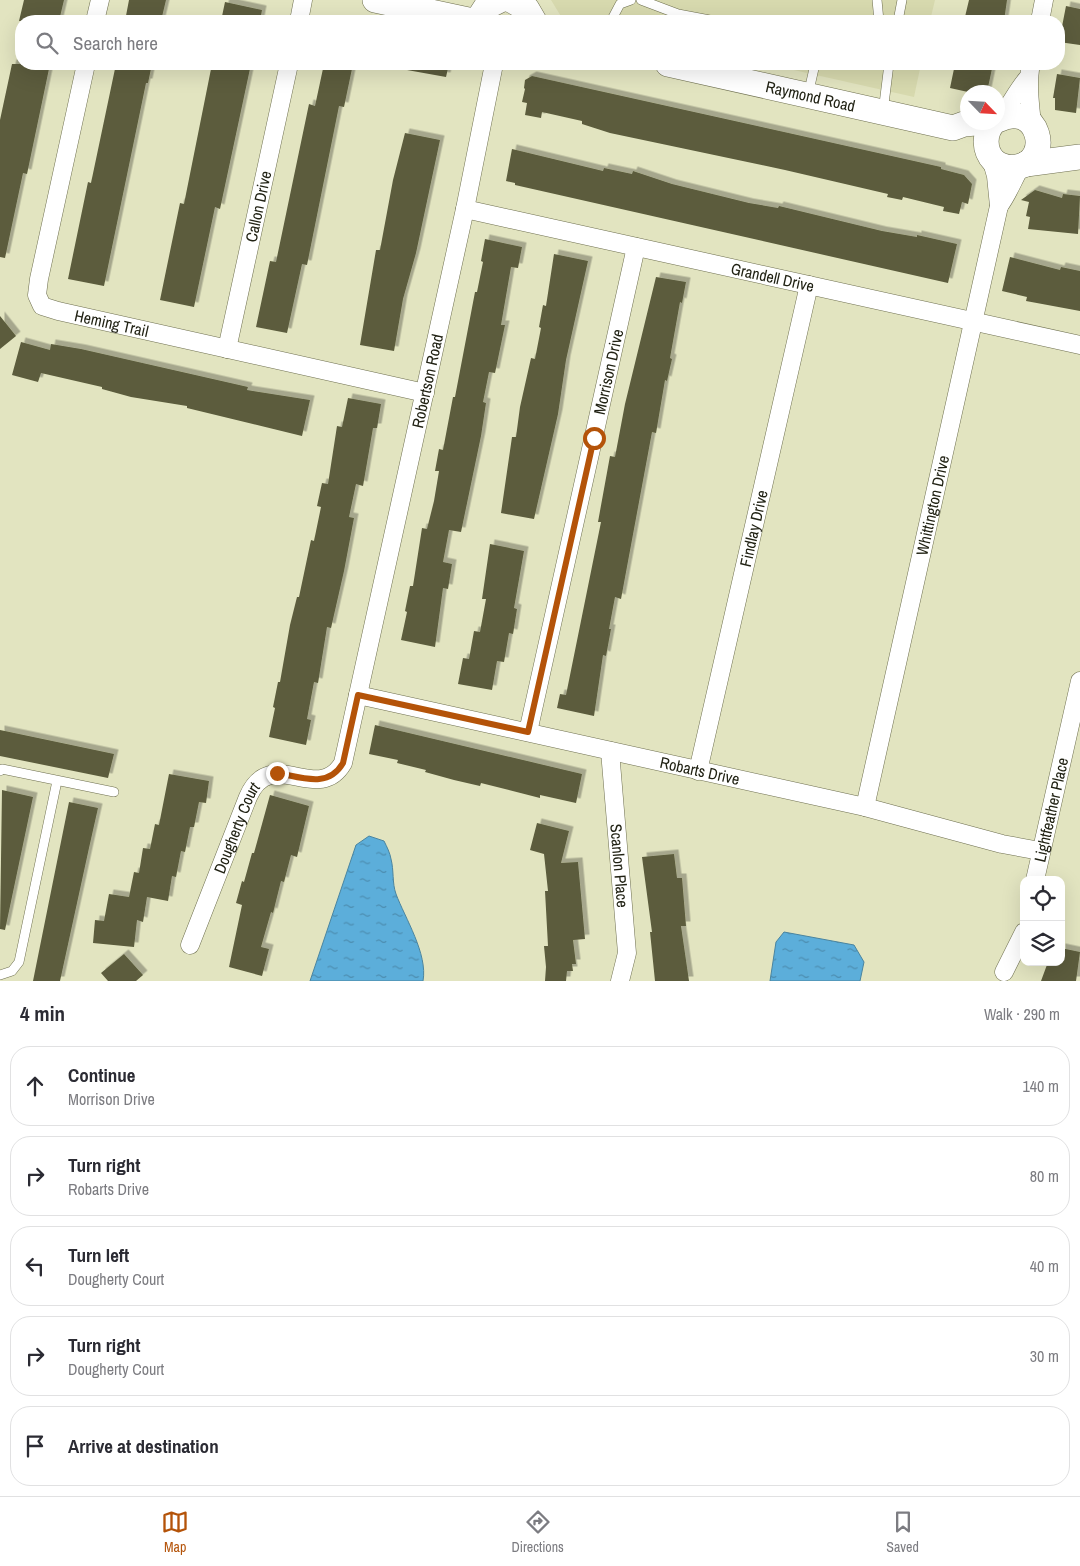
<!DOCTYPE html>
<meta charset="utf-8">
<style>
:root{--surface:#fff;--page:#f2f2f3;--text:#2b2b33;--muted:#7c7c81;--line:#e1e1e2;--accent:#b45309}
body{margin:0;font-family:"Archivo Narrow",sans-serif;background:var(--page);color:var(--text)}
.controls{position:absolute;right:15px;bottom:15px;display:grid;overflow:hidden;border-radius:10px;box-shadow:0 5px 20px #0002}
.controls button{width:45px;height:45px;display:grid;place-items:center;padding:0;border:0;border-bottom:1px solid var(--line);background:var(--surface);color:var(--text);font:25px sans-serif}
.compass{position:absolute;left:960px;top:85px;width:45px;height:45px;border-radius:50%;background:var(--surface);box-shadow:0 5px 20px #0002;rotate:115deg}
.stop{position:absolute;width:15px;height:15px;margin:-11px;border:4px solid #b45309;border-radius:50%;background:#fff}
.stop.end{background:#b45309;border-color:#fff;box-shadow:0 1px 5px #0008}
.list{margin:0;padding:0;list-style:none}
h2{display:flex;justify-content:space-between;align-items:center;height:65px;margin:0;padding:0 20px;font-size:21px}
h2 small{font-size:16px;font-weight:400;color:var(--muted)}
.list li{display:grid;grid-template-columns:32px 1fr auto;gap:15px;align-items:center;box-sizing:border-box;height:80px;margin:0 10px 10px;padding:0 10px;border:1px solid var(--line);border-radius:20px}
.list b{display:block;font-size:19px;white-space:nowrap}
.list p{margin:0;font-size:16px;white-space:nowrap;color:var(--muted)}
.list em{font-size:16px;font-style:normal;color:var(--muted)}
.icon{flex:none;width:28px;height:28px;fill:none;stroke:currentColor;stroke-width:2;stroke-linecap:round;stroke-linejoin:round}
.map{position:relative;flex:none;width:1080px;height:981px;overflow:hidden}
.search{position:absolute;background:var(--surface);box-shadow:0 5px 20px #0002;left:15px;right:15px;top:15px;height:55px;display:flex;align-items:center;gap:12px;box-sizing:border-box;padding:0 18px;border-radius:20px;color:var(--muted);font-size:19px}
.sheet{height:515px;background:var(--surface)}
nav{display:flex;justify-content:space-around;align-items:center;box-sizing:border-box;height:70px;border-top:1px solid var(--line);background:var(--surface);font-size:14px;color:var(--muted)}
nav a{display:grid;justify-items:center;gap:2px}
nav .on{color:var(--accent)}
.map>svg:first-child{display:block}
</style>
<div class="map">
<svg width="1080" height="981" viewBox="0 0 1080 981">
<defs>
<pattern id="water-ripples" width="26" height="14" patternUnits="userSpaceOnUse" patternTransform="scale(1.25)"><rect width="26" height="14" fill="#5caeda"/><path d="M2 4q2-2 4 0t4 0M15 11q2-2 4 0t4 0" fill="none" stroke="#4c8db0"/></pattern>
<filter id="shadow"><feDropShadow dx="4.5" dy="-4.5" stdDeviation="0" flood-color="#0004"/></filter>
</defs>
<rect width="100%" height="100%" fill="#e2e4c0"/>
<path fill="#d7d9ae" d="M551 0H935L930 21H575L562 18Z
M767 64H921L914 97Z"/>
<path fill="url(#water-ripples)" stroke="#4a849f" d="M369 836 384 841C387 847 390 853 391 859 394 870 392 883 396 894 405 918 428 954 423 981H310L356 845Z
M784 932 854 945 864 962 860 981H770L776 942Z"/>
<path fill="#5b5c3c" filter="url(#shadow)" d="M24 0H64L59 21H19Z
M129 0H166L161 21H125Z
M969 0H1007L1004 21H964Z
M225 2 262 10 260 21H221Z
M1066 6 1080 9V45L1059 42Z
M12 64H50L27 174 23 173 5 258 0 257V120Z
M116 64H152L148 83H146L104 286 68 279 88 182 91 183Z
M212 64H251L220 209 215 207 194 307 160 300 180 203 184 204Z
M324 64H353L344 107 339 106 307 265 302 264 287 333 256 327 270 261 276 262 309 104 315 106Z
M408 64H449L446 77 407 70Z
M955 64H993L987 92H968L950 88Z
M1057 74 1080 78 1076 113 1055 110V98H1053Z
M532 76 941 167V169L964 175 972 184 968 204 962 202 959 214 943 211 944 207 903 197 902 200 887 197 888 194 785 170 610 133 582 124V121L542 112 541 118 525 115 527 103 522 102 525 89 524 88 525 80Z
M405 133 440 140 416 253 403 299 394 351 360 345 376 250H380L393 180Z
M512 149 603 171 604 168 632 174 633 171 672 184 749 203 778 208 779 206 882 231 917 237V235L957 244 948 283 515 185V183L506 181Z
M1035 190 1062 198 1063 194 1080 196 1078 234 1028 229 1030 217 1026 216 1029 202 1021 200Z
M485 239 522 247 518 268 511 267 501 325H505L495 373 489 372 483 402 486 403 481 436 461 532 449 530 443 562 452 564 448 589 443 588 435 647 401 640 407 612 405 611 410 586H413L422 528 427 529 434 501 439 471H435L439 449 443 450 453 397H455L475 292H477L483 262 481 261Z
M554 254 588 261 566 360 558 414 534 519 501 513 512 437H516L520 407 531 358 535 359 541 328 539 327 543 305 546 306Z
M1010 257 1060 270 1061 267 1080 271V311L1026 301 1027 297 1002 291Z
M656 277 686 282 682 303 680 302 670 358 672 359 667 381 665 380 656 433 652 432 621 599 615 597 609 629H611L606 656 603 655 594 716 557 708 560 694 566 695 601 522H598L610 456 615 457 625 404Z
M0 316 16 336 0 349Z
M21 342 50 350 51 344 81 349 248 387 247 390 310 400 302 436 187 408V406L131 397 102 389V387L41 373 38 382 12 375Z
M348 398 381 404 377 428H373L363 486 356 484 349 517 354 518 344 571 331 628 327 627 318 683 314 682 307 719 311 720 306 745 269 737 275 708 273 707 278 682H280L290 625 297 597H299L311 540 314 541 321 507 317 506 322 483 328 484 337 426 342 427Z
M490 544 524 551 514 608 517 609 513 634 509 633 504 662 497 661 492 690 458 684 463 658 469 659 474 631 480 632 486 599H482Z
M375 725 582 774 576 803 540 795V798L481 783 480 786 454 780 425 772 426 770 397 763 398 760 369 754Z
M0 730 114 754 108 778 0 756Z
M169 774 209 781 206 803 199 802 194 827H190L185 852 181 851 176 877 172 876 168 901 147 897 143 922 137 920 134 947 93 943 95 920 104 921 109 894 129 897 134 872 139 873 143 848 150 849 155 824 159 825Z
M2 790 33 797 5 930 0 929Z
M270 795 309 806 297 857 291 855 284 882 281 881 273 913 271 912 261 947 269 949 262 976 229 967 242 905 236 903 242 881 244 882 252 853H254Z
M69 802 98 808 89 848 60 981H33Z
M537 823 569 831 561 863 578 862 585 939 573 940 576 964H572L573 971H567L566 981H545L546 967 544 946H548L545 891H548L544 854 530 850Z
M674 854 677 878H682L686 926H681L689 981H655L650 932H652L642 857Z
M1061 948 1080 952 1076 981H1041L1048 962H1061Z
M124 954 143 975 136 981H108L101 973Z"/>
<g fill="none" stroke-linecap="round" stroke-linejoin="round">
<defs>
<path id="lane" d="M641 0 678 14 715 21
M877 0 879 21
M611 21 620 4 631 0
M898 21 902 0
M808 95 815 64
M883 112 889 64
M0 771 2 769 114 792
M0 975 12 971 19 962 57 781"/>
<g id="street">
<path d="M95 21 100 0"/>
<path d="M299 21 303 0"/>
<path d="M1040 21 1044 0"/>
<path id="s1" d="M86 64 39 279 37 295 42 306 58 311 425 393"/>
<path d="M1031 64C1027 83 1030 104 1032 124"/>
<path d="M999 119C1010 106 1016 92 1027 79"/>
<path d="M999 206C1008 194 1013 180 1021 166"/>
<path id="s2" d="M465 209 1080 345"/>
<path id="s3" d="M227 349 289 64"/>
<path id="s4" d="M358 695 865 807 1002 844 1040 851"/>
<path id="s5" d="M528 732 636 247"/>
<path id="s6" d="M610 751 627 953 620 981"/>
<path id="s7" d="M698 771 809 285"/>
<path id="s8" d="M865 807 999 206 996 176 990 155"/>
<path id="s9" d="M1035 880 1080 681"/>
<path id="s10" d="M190 945 248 797C271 744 318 806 343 763L465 209 494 64"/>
<path d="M1004 972 1024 932"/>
</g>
<g id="secondary">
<path d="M375 0 473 21"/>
<path d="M511 0 527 9 534 21"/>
<path d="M477 21 486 7 500 0"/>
<path id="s11" d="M668 64 953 128 964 124 987 122"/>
<path d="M994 122C983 133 984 151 994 161 1000 166 1009 168 1016 167 1055 161 1038 99 998 120"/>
<path d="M1026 164 1080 157"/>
</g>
</defs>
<use href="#lane" stroke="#6e6f4f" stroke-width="10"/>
<use href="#street" stroke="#6e6f4f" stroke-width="19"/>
<use href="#secondary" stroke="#6e6f4f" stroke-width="26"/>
<use href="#lane" stroke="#fff" stroke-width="9"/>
<use href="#street" stroke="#fff" stroke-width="18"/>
<use href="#secondary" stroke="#fff" stroke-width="25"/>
</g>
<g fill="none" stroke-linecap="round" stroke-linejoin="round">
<path stroke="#b45309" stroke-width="6" d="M277 773C301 777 328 789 343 763L358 695 528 732 594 438"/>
</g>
<g text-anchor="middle" stroke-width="5" stroke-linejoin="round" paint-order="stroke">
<g font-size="16" fill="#212214" stroke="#fff">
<text dy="6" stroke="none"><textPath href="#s11" startOffset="146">Raymond Road</textPath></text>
<text dy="6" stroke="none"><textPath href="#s3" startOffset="146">Callon Drive</textPath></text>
<text dy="6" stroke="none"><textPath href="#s2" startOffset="315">Grandell Drive</textPath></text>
<text dy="6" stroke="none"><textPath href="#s1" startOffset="320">Heming Trail</textPath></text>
<text dy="6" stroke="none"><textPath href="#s5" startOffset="369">Morrison Drive</textPath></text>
<text dy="6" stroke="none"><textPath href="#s10" startOffset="662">Robertson Road</textPath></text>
<text dy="6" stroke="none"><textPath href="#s8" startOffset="309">Whittington Drive</textPath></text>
<text dy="6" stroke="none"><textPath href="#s7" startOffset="249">Findlay Drive</textPath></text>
<text dy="6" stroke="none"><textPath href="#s4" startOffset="350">Robarts Drive</textPath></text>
<text dy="6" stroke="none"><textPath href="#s9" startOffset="72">Lightfeather Place</textPath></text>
<text dy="6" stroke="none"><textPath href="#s10" startOffset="126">Dougherty Court</textPath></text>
<text dy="6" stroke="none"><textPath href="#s6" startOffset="115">Scanlon Place</textPath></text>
</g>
</g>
</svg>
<div class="controls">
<button><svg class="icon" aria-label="locate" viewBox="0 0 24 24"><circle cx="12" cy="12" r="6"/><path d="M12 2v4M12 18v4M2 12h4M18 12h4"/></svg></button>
<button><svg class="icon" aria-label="layers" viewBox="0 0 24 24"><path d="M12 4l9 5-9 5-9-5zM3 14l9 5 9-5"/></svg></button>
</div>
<svg class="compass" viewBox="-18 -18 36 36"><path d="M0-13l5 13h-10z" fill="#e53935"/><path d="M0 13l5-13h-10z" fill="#7c7c81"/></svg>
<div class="stop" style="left:594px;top:438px"></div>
<div class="stop end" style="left:277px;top:773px"></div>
<div class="search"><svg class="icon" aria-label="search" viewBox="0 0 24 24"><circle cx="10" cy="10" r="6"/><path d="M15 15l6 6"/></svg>Search here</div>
</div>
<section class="sheet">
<h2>4 min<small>Walk · 290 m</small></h2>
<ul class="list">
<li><svg class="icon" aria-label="ahead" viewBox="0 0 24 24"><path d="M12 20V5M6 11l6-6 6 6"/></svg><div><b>Continue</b><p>Morrison Drive</p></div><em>140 m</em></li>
<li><svg class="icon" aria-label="right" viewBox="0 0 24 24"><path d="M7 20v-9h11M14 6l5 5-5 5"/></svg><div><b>Turn right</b><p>Robarts Drive</p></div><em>80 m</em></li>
<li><svg class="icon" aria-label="left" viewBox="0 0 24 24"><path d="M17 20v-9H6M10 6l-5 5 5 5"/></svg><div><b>Turn left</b><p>Dougherty Court</p></div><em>40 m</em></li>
<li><svg class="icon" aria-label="right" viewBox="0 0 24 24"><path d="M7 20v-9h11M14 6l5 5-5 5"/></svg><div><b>Turn right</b><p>Dougherty Court</p></div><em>30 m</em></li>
<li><svg class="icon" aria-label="arrive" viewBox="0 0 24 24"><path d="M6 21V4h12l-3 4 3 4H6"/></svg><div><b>Arrive at destination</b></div></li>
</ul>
</section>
<nav>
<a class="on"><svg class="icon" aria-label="map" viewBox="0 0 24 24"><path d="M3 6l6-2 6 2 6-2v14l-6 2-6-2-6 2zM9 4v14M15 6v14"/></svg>Map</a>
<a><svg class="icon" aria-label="directions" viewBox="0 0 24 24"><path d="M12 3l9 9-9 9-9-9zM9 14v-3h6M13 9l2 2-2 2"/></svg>Directions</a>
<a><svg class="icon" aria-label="saved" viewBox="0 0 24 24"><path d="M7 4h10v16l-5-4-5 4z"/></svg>Saved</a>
</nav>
